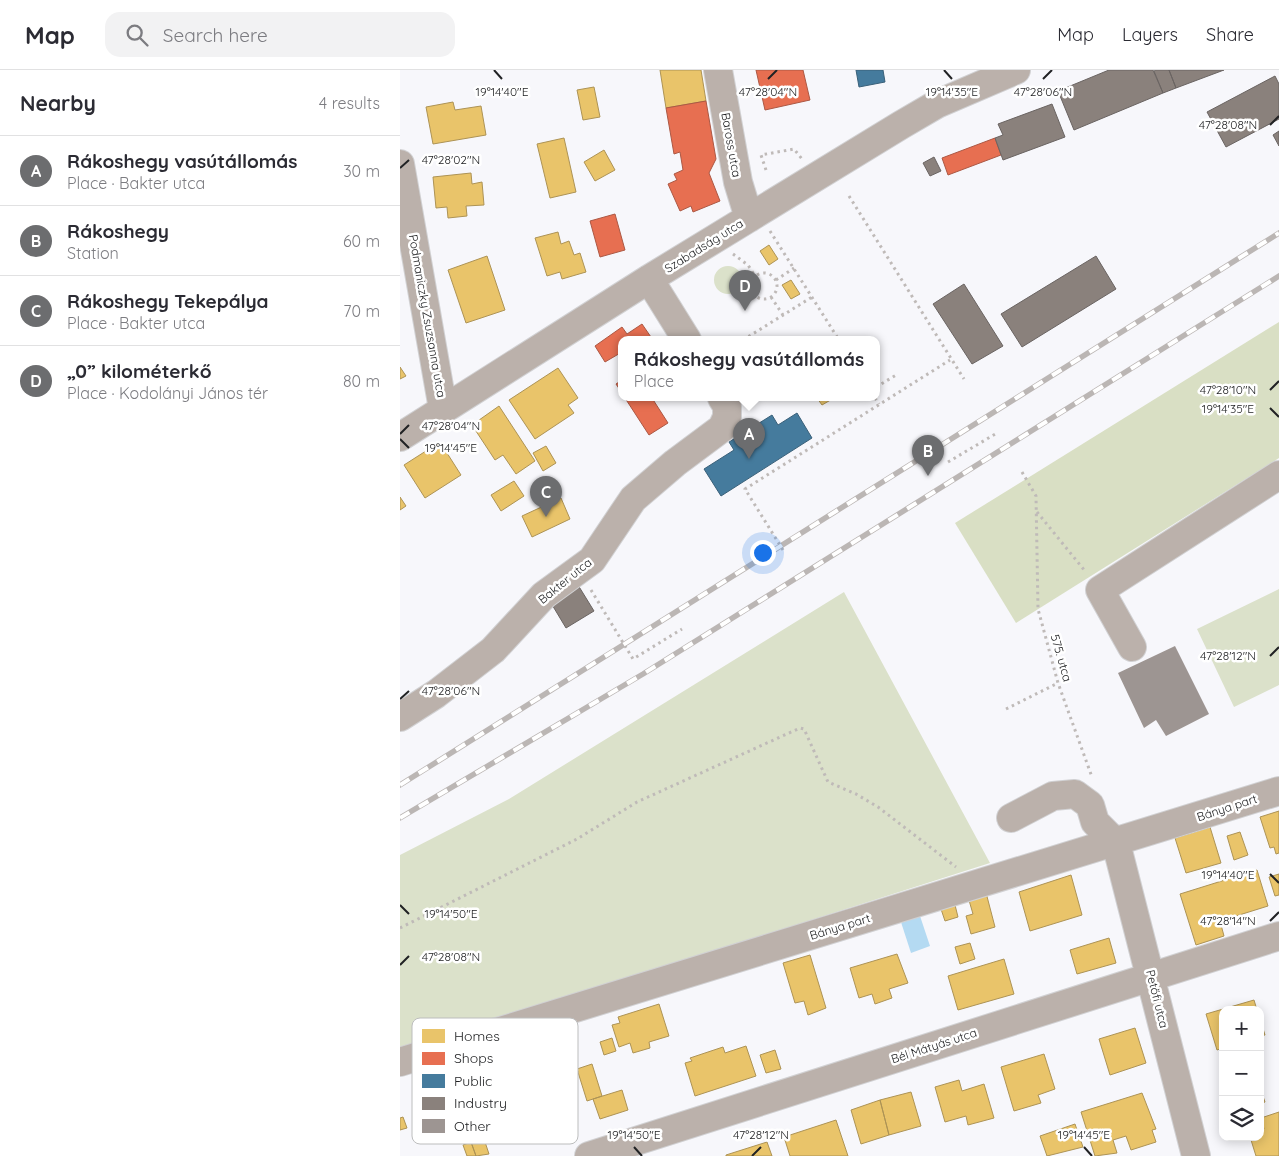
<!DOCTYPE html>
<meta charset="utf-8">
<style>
:root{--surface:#fff;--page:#f2f2f3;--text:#2b2b33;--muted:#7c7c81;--line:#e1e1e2;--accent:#6c6d6f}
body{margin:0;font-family:Quicksand,sans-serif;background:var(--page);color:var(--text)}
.controls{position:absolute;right:15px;bottom:15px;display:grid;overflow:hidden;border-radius:10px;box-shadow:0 2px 12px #0003}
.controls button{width:45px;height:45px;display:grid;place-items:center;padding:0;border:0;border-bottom:1px solid var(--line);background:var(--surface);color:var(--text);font:25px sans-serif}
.you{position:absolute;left:362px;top:482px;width:18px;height:18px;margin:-12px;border:4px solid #fff;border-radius:50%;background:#1a73e8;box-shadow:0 0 0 8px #1a73e833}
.badge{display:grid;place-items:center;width:32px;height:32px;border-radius:50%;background:var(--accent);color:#fff;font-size:16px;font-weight:700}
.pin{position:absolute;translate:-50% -41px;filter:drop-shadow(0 1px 2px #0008)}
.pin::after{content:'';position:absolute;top:26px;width:18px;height:15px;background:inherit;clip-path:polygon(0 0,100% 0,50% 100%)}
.popup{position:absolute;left:218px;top:266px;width:262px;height:65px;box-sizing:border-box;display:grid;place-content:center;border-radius:10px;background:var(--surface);filter:drop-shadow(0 1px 4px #0005);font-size:16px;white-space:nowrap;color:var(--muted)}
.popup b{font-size:19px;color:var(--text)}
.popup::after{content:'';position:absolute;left:50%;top:100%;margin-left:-10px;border:10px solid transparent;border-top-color:var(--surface)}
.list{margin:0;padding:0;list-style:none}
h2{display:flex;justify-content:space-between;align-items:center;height:65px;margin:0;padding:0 20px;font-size:21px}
h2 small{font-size:16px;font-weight:400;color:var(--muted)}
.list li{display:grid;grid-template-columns:32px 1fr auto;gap:15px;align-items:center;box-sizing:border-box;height:70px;padding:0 20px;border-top:1px solid var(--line)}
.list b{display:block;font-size:19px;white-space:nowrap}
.list p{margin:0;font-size:16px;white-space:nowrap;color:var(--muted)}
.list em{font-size:16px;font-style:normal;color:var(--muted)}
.icon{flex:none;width:28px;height:28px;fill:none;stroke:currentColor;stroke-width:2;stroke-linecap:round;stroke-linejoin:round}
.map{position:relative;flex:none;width:879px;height:1086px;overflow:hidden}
header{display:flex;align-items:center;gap:30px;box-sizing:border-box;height:70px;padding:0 25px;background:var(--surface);border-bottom:1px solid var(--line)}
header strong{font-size:24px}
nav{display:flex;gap:28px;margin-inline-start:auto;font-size:18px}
.search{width:350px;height:45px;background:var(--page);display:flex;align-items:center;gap:12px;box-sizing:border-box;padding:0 18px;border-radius:15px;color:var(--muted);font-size:19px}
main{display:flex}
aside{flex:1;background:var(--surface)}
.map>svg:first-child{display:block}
</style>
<header>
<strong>Map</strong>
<div class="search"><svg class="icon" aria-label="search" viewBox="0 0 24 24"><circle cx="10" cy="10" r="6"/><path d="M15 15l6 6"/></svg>Search here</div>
<nav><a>Map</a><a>Layers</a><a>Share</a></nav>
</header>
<main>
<aside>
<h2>Nearby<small>4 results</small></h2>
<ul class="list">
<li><span class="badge">A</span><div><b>Rákoshegy vasútállomás</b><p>Place · Bakter utca</p></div><em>30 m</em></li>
<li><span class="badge">B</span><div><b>Rákoshegy</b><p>Station</p></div><em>60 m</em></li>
<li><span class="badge">C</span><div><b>Rákoshegy Tekepálya</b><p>Place · Bakter utca</p></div><em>70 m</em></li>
<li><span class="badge">D</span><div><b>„0” kilométerkő</b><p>Place · Kodolányi János tér</p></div><em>80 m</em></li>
</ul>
</aside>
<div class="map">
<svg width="879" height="1086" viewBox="0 0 879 1086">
<rect width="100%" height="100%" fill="#f7f7fb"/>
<path fill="#dbe1ca" d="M314 210a14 14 0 1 1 28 0a14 14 0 1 1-28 0Z
M879 519V615L834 637 797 559Z
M444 522 590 793 0 981V785L109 729Z"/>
<path fill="#d9dfc4" d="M879 252V388L616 553 555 453Z"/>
<path fill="#b4daf2" d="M519 843 530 876 511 883 500 849Z"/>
<path fill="#e9c46a" stroke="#ad9355" d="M260 0H301L306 31 266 38Z
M194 17 200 47 183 50 177 20Z
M53 32 55 40 81 36 86 65 33 74 26 37Z
M164 68 176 122 150 128 137 74Z
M204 80 215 100 195 111 184 92Z
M71 103 72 114 82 112 84 135 66 136 67 146 48 148 47 137 36 138 33 107Z
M158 162 161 174 169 171 174 185 180 183 186 202 162 209 160 202 147 206 135 168Z
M369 175 378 189 369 195 360 181Z
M87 186 105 240 66 253 48 200Z
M391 210 400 224 391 229 382 215Z
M0 297 6 306 0 309Z
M158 298 178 328 168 335 174 343 135 369 109 330Z
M417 328H434L422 335Z
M99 336 135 391 116 404 103 385 95 390 72 355Z
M40 372 61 405 25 428 4 395Z
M146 376 156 393 143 401 133 383Z
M114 411 124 426 101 441 91 425Z
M0 427 6 436 0 440Z
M161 428 170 449 132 467 122 446Z
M879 741V783L876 784 874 777 870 778 860 747Z
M810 757 821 793 786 803 775 768Z
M840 762 848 785 834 790 827 766Z
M857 800 868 836 820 851 824 866 796 875 780 824Z
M879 804V825L875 826 869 807Z
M671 805 682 845 630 861 619 822Z
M584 815 595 857 571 864 566 846 573 844 566 820Z
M555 835 558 847 545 851 541 839Z
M709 868 716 893 677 904 670 880Z
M570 873 575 889 560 894 555 877Z
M497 884 508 913 489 919 492 928 475 934 472 924 459 928 450 898Z
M410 885 426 938 408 945 404 931 395 933 383 893Z
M604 889 614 924 558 940 548 906Z
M854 930 857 940H823V978L817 980 806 944Z
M259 934 269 966 249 972 250 978 233 983 230 973 219 977 212 955 220 953 218 947Z
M860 949 865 965 860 966Z
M735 958 746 993 710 1005 699 969Z
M166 964 178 1002 143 1013 131 975Z
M212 968 216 981 204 985 200 972Z
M346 976 356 1006 295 1026 285 993 292 991 290 988 323 977 325 983Z
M375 980 381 999 366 1003 360 985Z
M644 984 655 1019 638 1025 641 1033 614 1041 601 997Z
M75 990 87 1029 45 1042 32 1004Z
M192 994 202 1026 187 1031 177 999Z
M559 1010 562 1021 584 1014 594 1048 568 1055 566 1046 545 1052 535 1017Z
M860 1018 865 1032 860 1034Z
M135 1019 142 1042 127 1047 119 1023Z
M222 1020 228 1040 200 1049 193 1029Z
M511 1022 521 1056 489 1065 480 1030Z
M742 1023 756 1059 752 1060 756 1072 731 1080 726 1066 713 1070 717 1083 695 1086 681 1042Z
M480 1030 489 1065 461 1074 451 1040Z
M879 1042V1086H856L851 1070 860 1067V1060L864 1059 861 1048Z
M3 1047 7 1058 0 1060V1048Z
M436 1050 448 1086H390L384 1067Z
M675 1054 683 1077 647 1086 640 1066Z
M84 1069 89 1084 76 1086 71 1072Z
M71 1072 76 1086H67L63 1075Z
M367 1072 372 1086H326V1085Z"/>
<path fill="#e76f51" stroke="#ac5844" d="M356 0H403L410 30 365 40Z
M306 31 316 89 309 103 320 131 293 142 291 136 280 141 268 114 277 110 274 104 283 100 280 82 274 84 266 38Z
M595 68 601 85 548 105 542 88Z
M215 144 225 180 200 187 190 151Z
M242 254 253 270H222V282L205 292 195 276 222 257 227 264Z
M222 310V323L216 314Z
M225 328H252L268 353 249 365Z"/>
<path fill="#457b9d" stroke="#3a6079" d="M456 0H483L485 12 459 17Z
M397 343 412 368 321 426 304 399 334 380 329 372 372 345 378 355Z"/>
<path fill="#8a817c" stroke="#6a6462" d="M709 0H753L763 23 674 60 658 21Z
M756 0H769L776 18 763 23 754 1Z
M769 0H824L776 18Z
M875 6 879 14V49L826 77 807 42Z
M652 34 665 67 603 90 595 68 603 65 598 54Z
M879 61V76L873 65Z
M534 87 541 101 530 106 523 93Z
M696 186 716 219 622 277 601 244Z
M564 214 603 276 572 294 533 234Z
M178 515 194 541 166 558 151 533Z"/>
<path fill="#9d9592" d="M775 576 809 644 766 666 756 650 744 658 718 603Z"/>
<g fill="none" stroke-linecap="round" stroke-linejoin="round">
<defs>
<path id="minor" d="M318 0 338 112 349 148
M0 94 43 339
M249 209 287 270
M0 367 249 209 501 55 537 34 616 0
M732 577 700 520 879 405
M0 647 36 624 93 580 144 525 192 490 233 429 275 393 322 358 327 347V336L322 328
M611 748 653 726 675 724 690 735 695 752 716 773
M716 773 796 1086
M0 992 879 721
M189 1086 879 866"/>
</defs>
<use href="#minor" stroke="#d1d1d3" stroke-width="30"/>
<path stroke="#bfbab8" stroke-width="3" stroke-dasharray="2.5 4" stroke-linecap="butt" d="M366 100 361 85 394 79 402 89
M449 126 564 309
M370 161 439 270
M333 184 348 195 355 206
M351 216a13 13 0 1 1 26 0a13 13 0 1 1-26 0Z
M376 210 394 198
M371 227 383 245
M343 270 412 227
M476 317 498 304
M475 328 479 334
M548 392 597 363
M622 402 636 426 638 539 658 613 692 707
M637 442 685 501
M383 480 345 419 550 290
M191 520 233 589 282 559
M606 639 658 613
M0 858 177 769 237 732 400 658 404 659 428 712 456 724 478 737 556 797"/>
<use href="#minor" stroke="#bbb1ab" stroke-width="28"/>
<defs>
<path id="rail" d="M0 715 879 163
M0 748 243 604 879 206"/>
</defs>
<use href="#rail" stroke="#bbb6b4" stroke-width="5.5"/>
<use href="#rail" stroke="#fff" stroke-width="4" stroke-dasharray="11" stroke-linecap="butt"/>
</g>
<path fill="none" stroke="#212224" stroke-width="2" d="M94 0 102 9M544 0 552 9M368 9 377 0M643 9 652 0M870 55 879 46M0 98 9 90M870 320 879 311M870 338 879 347M0 364 9 355M0 369 9 378M870 586 879 577M0 629 9 621M870 804 879 813M0 835 9 844M870 851 879 842M0 895 9 886M234 1077 242 1086M684 1077 692 1086M352 1086 361 1077"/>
<g text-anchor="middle" stroke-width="5" stroke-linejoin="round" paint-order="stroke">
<g font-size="12" fill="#212224" stroke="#fff">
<text transform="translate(331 75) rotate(80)" y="4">Baross utca</text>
<text transform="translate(304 176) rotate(-32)" y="4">Szabadság utca</text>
<text transform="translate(27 246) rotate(80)" y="4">Podmaniczky Zsuzsanna utca</text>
<text transform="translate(165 511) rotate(-39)" y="4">Bakter utca</text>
<text transform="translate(661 588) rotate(74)" y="4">575. utca</text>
<text transform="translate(827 738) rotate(-18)" y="4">Bánya part</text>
<text transform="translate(440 857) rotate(-17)" y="4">Bánya part</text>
<text transform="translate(757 929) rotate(76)" y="4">Petőfi utca</text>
<text transform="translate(534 976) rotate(-18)" y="4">Bél Mátyás utca</text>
</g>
</g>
<rect x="12" y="948" width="166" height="126" rx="8" fill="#fff" stroke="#bcbdbd" stroke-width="1"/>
<rect x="22" y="959" width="23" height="14" fill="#e9c46a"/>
<rect x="22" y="982" width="23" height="13" fill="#e76f51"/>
<rect x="22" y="1004" width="23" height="14" fill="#457b9d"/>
<rect x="22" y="1027" width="23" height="13" fill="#8a817c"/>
<rect x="22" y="1049" width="23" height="14" fill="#9d9592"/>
<g font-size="14" fill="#212224">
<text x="54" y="971">Homes</text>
<text x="54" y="993">Shops</text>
<text x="54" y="1016">Public</text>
<text x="54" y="1038">Industry</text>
<text x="54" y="1061">Other</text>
</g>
<g font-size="12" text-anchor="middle" fill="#212224" stroke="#fff" stroke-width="5" stroke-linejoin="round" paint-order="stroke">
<text x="368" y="26">47°28'04"N</text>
<text x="643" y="26">47°28'06"N</text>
<text x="102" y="26">19°14'40"E</text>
<text x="552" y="26">19°14'35"E</text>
<text x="828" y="59">47°28'08"N</text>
<text x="51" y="94">47°28'02"N</text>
<text x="828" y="324">47°28'10"N</text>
<text x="828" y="343">19°14'35"E</text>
<text x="51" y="360">47°28'04"N</text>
<text x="51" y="382">19°14'45"E</text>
<text x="828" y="590">47°28'12"N</text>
<text x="51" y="625">47°28'06"N</text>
<text x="828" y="809">19°14'40"E</text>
<text x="51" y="848">19°14'50"E</text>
<text x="828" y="855">47°28'14"N</text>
<text x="51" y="891">47°28'08"N</text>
<text x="234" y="1069">19°14'50"E</text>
<text x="684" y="1069">19°14'45"E</text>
<text x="361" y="1069">47°28'12"N</text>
</g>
</svg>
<div class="controls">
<button>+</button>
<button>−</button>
<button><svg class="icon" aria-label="layers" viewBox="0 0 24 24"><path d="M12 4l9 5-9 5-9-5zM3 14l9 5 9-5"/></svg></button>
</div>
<div class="you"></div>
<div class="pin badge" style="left:349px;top:389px">A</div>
<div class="popup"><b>Rákoshegy vasútállomás</b>Place</div>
<div class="pin badge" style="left:528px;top:406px">B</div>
<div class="pin badge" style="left:146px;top:447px">C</div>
<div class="pin badge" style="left:345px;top:241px">D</div>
</div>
</main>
